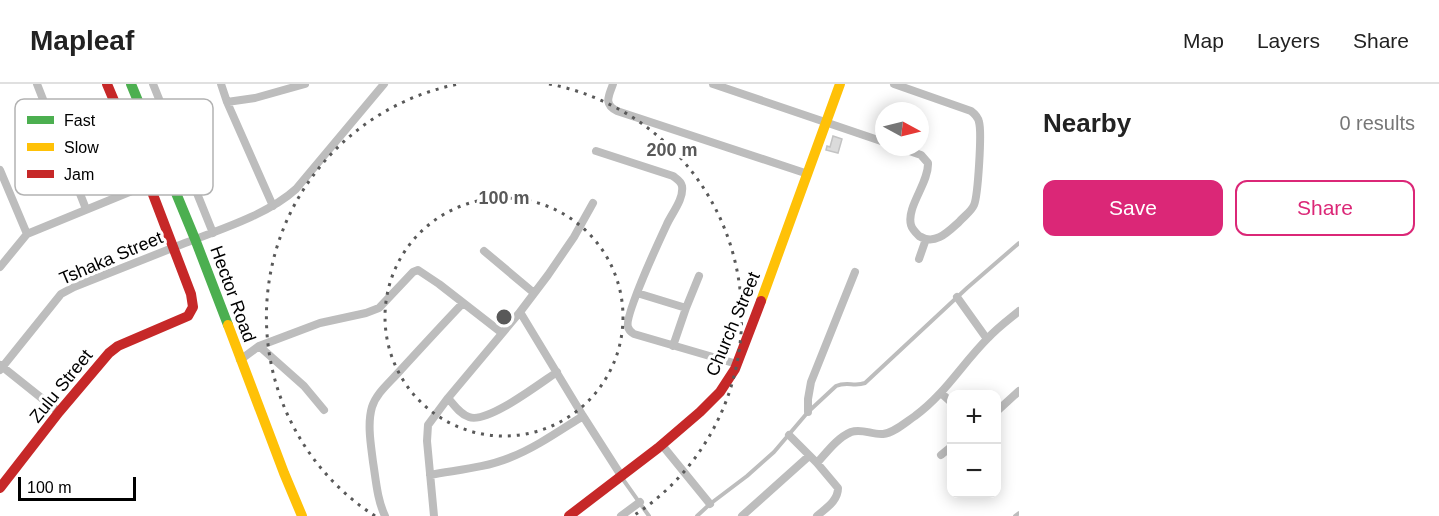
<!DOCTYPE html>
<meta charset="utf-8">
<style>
:root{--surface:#fff;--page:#f2f2f2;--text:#222;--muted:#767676;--line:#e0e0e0;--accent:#db2777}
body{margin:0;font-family:Arial,sans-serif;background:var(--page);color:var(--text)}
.controls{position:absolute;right:18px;bottom:18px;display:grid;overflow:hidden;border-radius:12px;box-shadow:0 3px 15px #0003}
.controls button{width:54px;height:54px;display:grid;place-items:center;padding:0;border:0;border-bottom:2px solid var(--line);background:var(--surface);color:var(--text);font:30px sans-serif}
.compass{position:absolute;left:875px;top:18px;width:54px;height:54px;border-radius:50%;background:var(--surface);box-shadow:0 3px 15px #0003;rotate:97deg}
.scale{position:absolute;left:18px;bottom:15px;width:118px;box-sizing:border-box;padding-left:6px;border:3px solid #000;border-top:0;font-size:16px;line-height:21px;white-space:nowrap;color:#000;-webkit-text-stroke:4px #fff;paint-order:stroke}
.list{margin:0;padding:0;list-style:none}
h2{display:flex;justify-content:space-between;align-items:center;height:78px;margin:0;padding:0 24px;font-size:26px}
h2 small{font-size:20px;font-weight:400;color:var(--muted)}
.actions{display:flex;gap:12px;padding:18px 24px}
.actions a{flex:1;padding:14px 0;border:2px solid var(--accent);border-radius:12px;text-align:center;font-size:21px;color:var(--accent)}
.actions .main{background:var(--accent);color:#fff}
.map{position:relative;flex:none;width:1019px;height:432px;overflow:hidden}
header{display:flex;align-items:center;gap:36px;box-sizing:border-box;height:84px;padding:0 30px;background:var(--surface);border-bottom:2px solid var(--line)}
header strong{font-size:28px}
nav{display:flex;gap:33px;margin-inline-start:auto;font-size:21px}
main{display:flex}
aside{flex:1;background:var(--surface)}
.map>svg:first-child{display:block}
</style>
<header>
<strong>Mapleaf</strong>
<nav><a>Map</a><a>Layers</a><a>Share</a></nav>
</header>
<main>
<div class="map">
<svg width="1019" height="432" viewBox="0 0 1019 432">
<rect width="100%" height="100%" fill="#fff"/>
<path fill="#dbdbdb" stroke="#c3c3c3" stroke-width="1.5" d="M833 52 842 55 838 69 826 66 827 62 830 63Z"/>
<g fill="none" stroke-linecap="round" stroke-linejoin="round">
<path stroke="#bdbdbd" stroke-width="4" d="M622 394 649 432
M697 432 710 420 747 392 774 368 808 328 836 302C847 297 854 303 865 299L967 204 1019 159
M1015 432 1019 429"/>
<path stroke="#bdbdbd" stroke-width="8" d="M37 0 86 125
M153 0 213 149
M221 0 227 18 273 122
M613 0C609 12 603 20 617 27L808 90
M713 0 884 58
M894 0 971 27C975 30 978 33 979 38 982 48 978 112 974 121 971 128 964 132 959 138 948 148 935 162 919 152 916 149 912 145 911 141 906 123 929 99 928 79L921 71 898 63
M227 18 255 14 305 0
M596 67 673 92C677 95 681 97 682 102 684 115 672 129 667 140 660 155 624 232 628 243 629 247 631 248 634 250L737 280
M0 86 27 150
M484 167 534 209
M919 175 926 155
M0 183 27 150 149 100
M637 209 686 224 673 262
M957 213 987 255
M686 224 699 192
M520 228 583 332 622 393
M259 262 304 302 324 326
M240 276 259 262 320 239 366 229 379 224 413 188 418 186 439 200 502 249
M0 281 59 328
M0 286 61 210 74 203C111 188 148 174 185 159 219 146 269 130 296 105L384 0
M941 309 952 319
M448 314C454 321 460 330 469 333 487 340 539 300 557 288
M808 328V315L811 298 855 188
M996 328 1019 307
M789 351 817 379 838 404C838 417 826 424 817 432
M662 361 710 420
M941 371 952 362
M817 379C827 368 837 354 851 348 862 344 872 351 883 350 894 349 906 338 915 332 945 310 962 280 988 254 997 244 1008 236 1019 227
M430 391C456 386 484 384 509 374 535 364 559 347 583 332
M385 432C377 415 376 396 373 378 371 361 367 340 372 323 376 310 388 300 397 290 419 266 441 242 463 219
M434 432 427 357 428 341 448 314 520 228 548 191 574 153 593 119
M621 432 640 418
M742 432 809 372"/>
<path stroke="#4caf50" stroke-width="10" d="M131 0 195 155 228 241"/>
<path stroke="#ffc107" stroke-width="10" d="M761 217 840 0
M228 241 284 389 302 432"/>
<path stroke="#c62828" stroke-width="10" d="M0 404 59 328 109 269 118 262 188 232 193 223 191 210 149 100 107 0
M569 432 658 364 700 328 720 308 735 285 761 217"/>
</g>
<g fill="none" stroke="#595959" stroke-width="3" stroke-dasharray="3 6">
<circle cx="504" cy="233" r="119"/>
<path d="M375 432A237 237 0 0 1 459 0M549 0A237 237 0 0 1 633 432"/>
</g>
<g text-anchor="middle" stroke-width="6" stroke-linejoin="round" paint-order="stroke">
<g font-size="18" fill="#000" stroke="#fff">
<text transform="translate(111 174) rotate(-23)" y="6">Tshaka Street</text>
<text transform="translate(233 210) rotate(70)" y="6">Hector Road</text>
<text transform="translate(733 240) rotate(-67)" y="6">Church Street</text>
<text transform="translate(61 302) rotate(-51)" y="6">Zulu Street</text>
</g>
</g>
<rect x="15" y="15" width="198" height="96" rx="9" fill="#fff" stroke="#b2b2b2" stroke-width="1.5"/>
<rect x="27" y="32" width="27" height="8" fill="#4caf50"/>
<rect x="27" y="59" width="27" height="8" fill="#ffc107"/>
<rect x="27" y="86" width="27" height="8" fill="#c62828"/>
<g font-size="16" fill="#000">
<text x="64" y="42">Fast</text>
<text x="64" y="69">Slow</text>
<text x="64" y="96">Jam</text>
</g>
<circle cx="504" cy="233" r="9" fill="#595959" stroke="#fff" stroke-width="3"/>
<g font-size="18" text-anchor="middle" font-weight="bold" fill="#595959" stroke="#fff" stroke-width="6" stroke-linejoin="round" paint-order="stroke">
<text x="672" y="72">200 m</text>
<text x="504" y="120">100 m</text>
</g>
</svg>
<div class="controls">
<button>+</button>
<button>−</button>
</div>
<svg class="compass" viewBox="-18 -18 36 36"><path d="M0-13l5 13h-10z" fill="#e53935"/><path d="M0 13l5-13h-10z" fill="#767676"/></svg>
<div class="scale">100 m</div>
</div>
<aside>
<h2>Nearby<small>0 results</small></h2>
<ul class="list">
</ul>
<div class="actions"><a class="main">Save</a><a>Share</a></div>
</aside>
</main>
